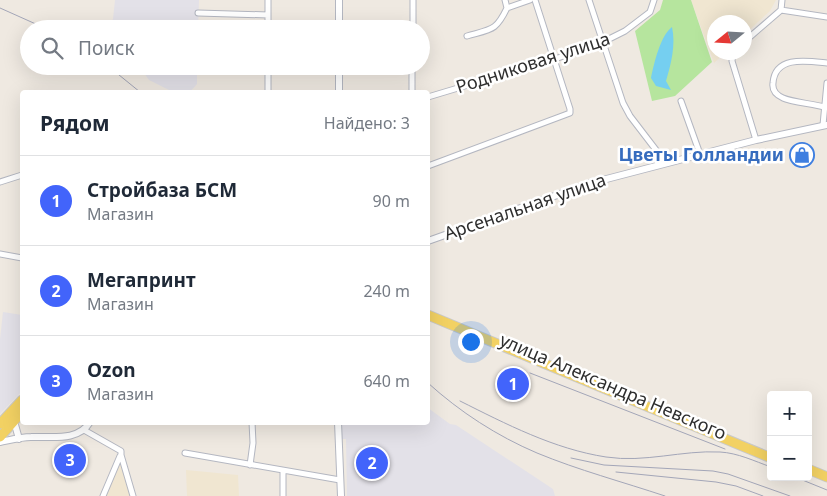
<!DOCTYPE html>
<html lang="ru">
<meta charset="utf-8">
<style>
:root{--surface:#fff;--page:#f6f6f7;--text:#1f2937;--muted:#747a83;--line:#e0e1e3;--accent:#4264fb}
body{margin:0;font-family:"Noto Sans",sans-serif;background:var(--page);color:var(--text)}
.controls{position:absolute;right:15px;bottom:15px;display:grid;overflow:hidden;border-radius:5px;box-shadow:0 5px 20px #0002}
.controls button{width:45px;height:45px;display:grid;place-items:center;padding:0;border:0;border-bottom:1px solid var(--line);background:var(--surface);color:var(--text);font:25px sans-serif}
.compass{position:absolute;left:707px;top:15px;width:45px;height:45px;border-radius:50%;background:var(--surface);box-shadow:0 5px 20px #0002;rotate:252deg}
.you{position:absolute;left:470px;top:341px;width:18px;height:18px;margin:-12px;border:4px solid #fff;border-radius:50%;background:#1a73e8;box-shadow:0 0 0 8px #1a73e833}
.badge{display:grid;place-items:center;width:32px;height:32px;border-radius:50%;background:var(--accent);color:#fff;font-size:16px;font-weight:700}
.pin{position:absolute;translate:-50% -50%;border:2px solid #fff;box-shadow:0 1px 5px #0006}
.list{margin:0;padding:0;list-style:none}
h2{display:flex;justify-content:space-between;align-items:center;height:65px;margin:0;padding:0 20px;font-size:21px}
h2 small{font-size:16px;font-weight:400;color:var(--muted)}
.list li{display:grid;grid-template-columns:32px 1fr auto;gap:15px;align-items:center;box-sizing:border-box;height:90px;padding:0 20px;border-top:1px solid var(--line)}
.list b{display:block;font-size:19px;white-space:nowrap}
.list p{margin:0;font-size:16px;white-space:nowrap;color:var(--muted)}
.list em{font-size:16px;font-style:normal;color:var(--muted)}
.icon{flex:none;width:28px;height:28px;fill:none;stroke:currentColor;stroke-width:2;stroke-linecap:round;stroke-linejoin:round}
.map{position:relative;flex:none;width:827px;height:496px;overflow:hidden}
.search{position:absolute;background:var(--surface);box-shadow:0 5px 20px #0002;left:20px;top:20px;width:410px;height:55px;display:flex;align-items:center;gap:12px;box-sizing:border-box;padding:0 18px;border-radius:28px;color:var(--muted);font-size:19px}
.panel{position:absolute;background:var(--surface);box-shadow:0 5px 20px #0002;left:20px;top:90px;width:410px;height:335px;border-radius:5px}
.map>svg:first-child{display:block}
</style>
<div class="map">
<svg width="827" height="496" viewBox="0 0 827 496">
<rect width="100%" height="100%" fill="#efe9e1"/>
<path fill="#e3e1e8" d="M115 0H199L198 29H107L113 19Z
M139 66H197V84L190 92H173L149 80Z
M3 312 22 315V391L0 414V339Z
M428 408 450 424 456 425 553 489 555 496H347L346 439H342L341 423 428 422Z"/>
<path fill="#f0e6d1" d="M691 0H776L770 11 745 34 744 22H714V52L725 53 714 63Z
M123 464 132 496H105L118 466Z
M186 470 238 475 239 496H187Z"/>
<path fill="#b6e59e" d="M663 0H691L712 62 675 96 652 101 635 31 660 10Z"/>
<path fill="#75cff0" d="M672 27C676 45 671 64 666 81L671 90 656 86 651 78C654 64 660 36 672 27Z"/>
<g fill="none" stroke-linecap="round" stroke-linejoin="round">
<defs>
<path id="minor" d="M505 0 507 8 530 0
M589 0 623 103 630 116 666 163
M781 10 827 17
M198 13 268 15
M268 29V0
M413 29V0
M467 36C492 29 496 31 507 8
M744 42 781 10 782 0
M733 52 732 61 756 140
M268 92V66
M412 92V66
M428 97 555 59 603 42 625 31 650 12 654 0
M681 101 700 154
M824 107C814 104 791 102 783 98 776 95 772 90 773 83 775 55 808 61 827 63
M823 125 827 83
M428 166 570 113V109L535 0
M0 182 22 175
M0 254 22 258
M84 430 121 451V455L133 496
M185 453 340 480
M250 465 253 443 252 422
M283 471V496
M103 496 120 456"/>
<path id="tertiary" d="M339 29V0
M339 92V66
M428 241 591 183 756 140 827 125
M14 421 19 439
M338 422 341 496
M0 442C10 440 21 437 31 437 51 436 78 442 90 422"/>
<path id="primary" d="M428 315 771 458
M0 424 22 400
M0 437 22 412
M808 469 827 477"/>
</defs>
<use href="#minor" stroke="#b4b7c1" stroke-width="7"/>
<use href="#tertiary" stroke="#b4b7c1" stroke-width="8"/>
<use href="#primary" stroke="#c9c9c9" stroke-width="11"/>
<use href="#minor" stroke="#fff" stroke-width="5"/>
<use href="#tertiary" stroke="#fff" stroke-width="6"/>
<use href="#primary" stroke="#f2d163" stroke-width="9"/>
<path stroke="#a3a6b8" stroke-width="1" d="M0 8 47 29
M108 66 140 92
M530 373 725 449
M428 383C460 412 497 436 537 453 578 470 623 482 665 496
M460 401C506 424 554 449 606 457 645 463 682 450 720 452 738 453 754 461 771 467
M571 458 604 465 713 471 728 474 790 496
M616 472 716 482 736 486 763 496
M795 477 827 490"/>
</g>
<defs>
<symbol id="shop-ring" viewBox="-11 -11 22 22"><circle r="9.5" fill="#fff" stroke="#3f7fe0" stroke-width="1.5"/><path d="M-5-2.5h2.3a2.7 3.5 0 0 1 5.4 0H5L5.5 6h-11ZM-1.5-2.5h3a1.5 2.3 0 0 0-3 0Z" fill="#3f7fe0"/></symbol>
</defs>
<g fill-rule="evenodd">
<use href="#shop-ring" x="788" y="141" width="28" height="28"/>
</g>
<g text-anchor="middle" stroke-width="5" stroke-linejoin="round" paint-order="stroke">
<g font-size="18" fill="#2e2e2e" stroke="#fff">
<text transform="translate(533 63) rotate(-18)" y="6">Родниковая улица</text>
<text transform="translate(525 207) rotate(-19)" y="6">Арсенальная улица</text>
<text transform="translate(613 387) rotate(23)" y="6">улица Александра Невского</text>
</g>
<g font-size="18" font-weight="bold" fill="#366cbe" stroke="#fff" text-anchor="end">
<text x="784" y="161">Цветы Голландии</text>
</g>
</g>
</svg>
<div class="controls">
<button>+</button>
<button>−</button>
</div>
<svg class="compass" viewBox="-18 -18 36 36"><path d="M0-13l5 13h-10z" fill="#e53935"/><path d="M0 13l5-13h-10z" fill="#747a83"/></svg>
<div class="you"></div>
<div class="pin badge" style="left:513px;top:384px">1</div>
<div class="pin badge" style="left:372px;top:463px">2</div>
<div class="pin badge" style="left:70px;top:460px">3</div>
<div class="search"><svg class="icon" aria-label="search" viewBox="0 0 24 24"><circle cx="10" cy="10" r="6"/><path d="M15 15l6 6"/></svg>Поиск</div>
<section class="panel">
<h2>Рядом<small>Найдено: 3</small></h2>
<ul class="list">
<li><span class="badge">1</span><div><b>Стройбаза БСМ</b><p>Магазин</p></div><em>90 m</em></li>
<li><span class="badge">2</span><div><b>Мегапринт</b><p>Магазин</p></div><em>240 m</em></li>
<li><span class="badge">3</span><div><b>Ozon</b><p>Магазин</p></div><em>640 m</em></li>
</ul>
</section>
</div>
